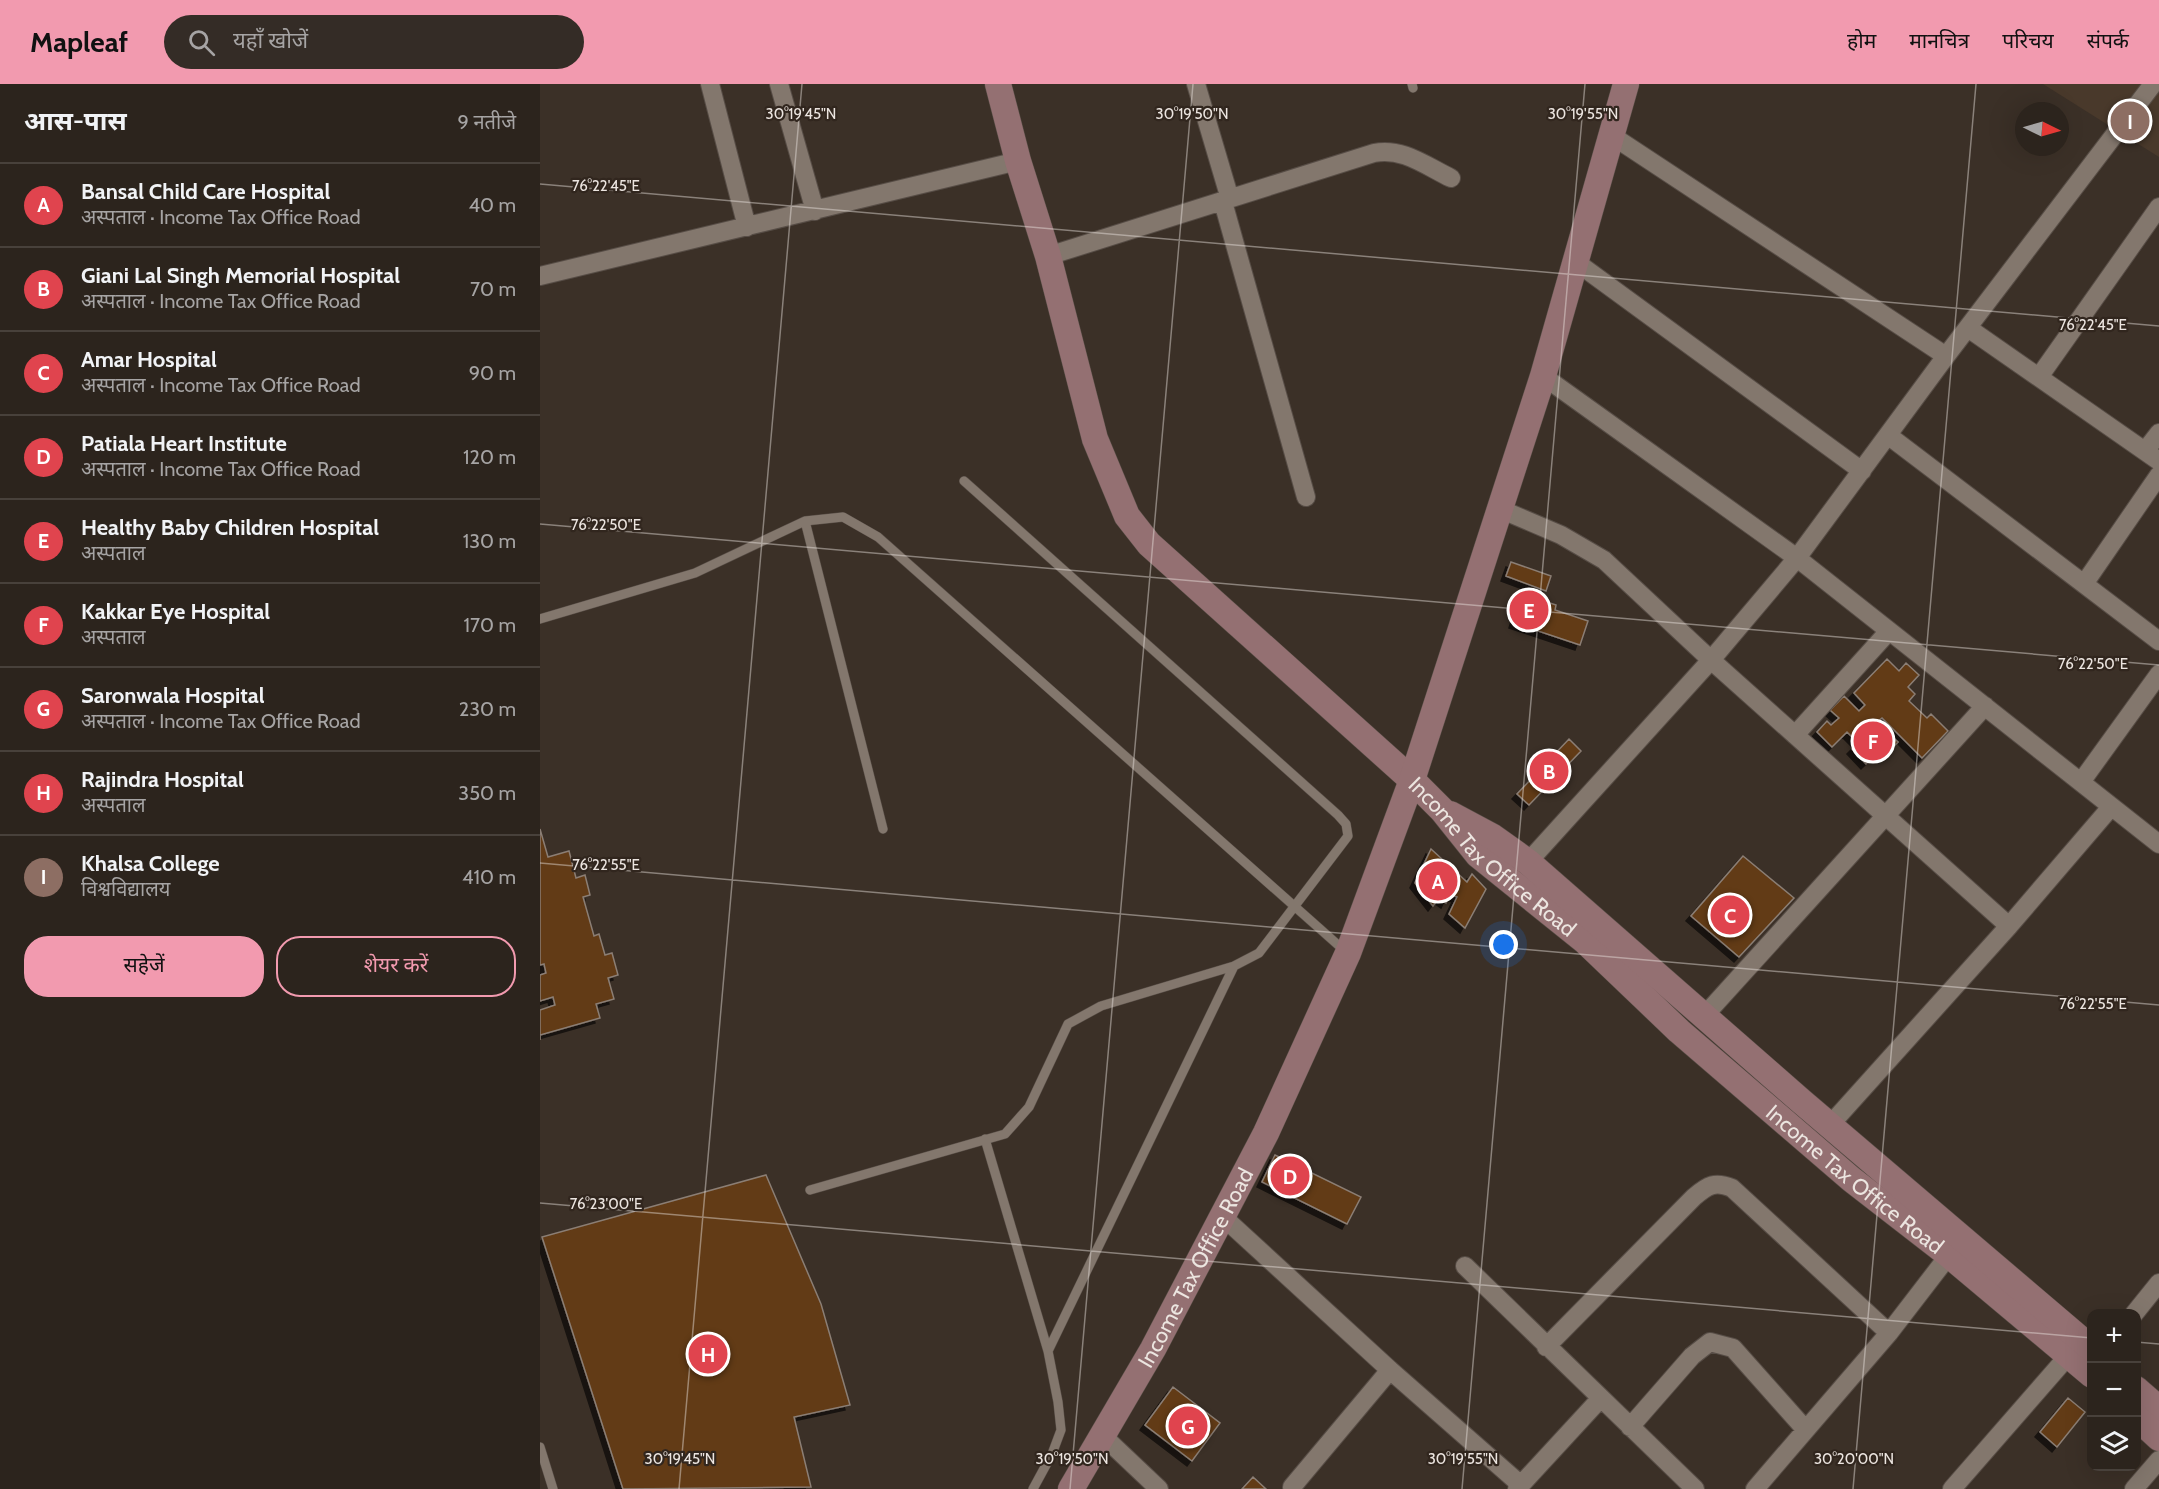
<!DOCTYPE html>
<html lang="hi">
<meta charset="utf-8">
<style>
:root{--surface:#2c241d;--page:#342c26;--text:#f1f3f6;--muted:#a6a4a4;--line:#48413b;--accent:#f29aaf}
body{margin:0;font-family:Cabin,"Noto Sans Devanagari",sans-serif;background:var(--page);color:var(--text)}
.controls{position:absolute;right:18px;bottom:18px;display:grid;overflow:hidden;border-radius:12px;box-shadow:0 6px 24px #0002}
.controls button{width:54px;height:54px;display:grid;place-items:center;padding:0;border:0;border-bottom:2px solid var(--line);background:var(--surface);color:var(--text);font:30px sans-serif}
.compass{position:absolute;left:1475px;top:18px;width:54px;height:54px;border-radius:50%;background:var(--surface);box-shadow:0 6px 24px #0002;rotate:95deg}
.you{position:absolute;left:964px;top:861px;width:21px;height:21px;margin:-15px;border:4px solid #fff;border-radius:50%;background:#1a73e8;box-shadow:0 0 0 9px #1a73e833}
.badge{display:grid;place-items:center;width:39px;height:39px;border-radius:50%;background:var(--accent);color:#fff;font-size:20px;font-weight:700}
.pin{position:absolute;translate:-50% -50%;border:3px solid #fff;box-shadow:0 2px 6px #0006}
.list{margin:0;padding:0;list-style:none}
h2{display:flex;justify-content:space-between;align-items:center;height:78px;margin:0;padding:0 24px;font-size:26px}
h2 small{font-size:20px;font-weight:400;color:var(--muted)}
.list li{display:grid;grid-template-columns:39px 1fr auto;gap:18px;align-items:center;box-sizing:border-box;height:84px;padding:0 24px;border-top:2px solid var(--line)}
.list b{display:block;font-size:22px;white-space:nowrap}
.list p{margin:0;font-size:20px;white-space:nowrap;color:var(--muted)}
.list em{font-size:20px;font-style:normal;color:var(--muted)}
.actions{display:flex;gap:12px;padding:18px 24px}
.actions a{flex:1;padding:14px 0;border:2px solid var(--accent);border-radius:24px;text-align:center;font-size:21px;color:var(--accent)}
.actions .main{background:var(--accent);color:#111}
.icon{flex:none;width:33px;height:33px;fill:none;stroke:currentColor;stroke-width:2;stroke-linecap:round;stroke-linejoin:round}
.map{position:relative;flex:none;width:1619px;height:1405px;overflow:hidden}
header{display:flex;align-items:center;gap:36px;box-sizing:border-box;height:84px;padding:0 30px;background:var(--accent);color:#111}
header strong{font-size:28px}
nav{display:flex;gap:33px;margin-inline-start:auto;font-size:21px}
.search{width:420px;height:54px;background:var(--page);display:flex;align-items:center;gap:15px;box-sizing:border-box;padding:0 21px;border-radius:33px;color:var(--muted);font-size:22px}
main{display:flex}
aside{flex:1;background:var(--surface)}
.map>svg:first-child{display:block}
</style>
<header>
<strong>Mapleaf</strong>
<div class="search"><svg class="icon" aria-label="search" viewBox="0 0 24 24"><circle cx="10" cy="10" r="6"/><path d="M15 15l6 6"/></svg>यहाँ खोजें</div>
<nav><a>होम</a><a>मानचित्र</a><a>परिचय</a><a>संपर्क</a></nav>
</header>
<main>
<aside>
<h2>आस-पास<small>9 नतीजे</small></h2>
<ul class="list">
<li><span class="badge" style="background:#e0444e">A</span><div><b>Bansal Child Care Hospital</b><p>अस्पताल · Income Tax Office Road</p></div><em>40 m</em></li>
<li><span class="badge" style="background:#e0444e">B</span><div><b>Giani Lal Singh Memorial Hospital</b><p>अस्पताल · Income Tax Office Road</p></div><em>70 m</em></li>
<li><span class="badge" style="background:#e0444e">C</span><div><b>Amar Hospital</b><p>अस्पताल · Income Tax Office Road</p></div><em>90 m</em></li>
<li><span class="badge" style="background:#e0444e">D</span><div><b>Patiala Heart Institute</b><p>अस्पताल · Income Tax Office Road</p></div><em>120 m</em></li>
<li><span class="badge" style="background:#e0444e">E</span><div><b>Healthy Baby Children Hospital</b><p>अस्पताल</p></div><em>130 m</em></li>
<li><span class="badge" style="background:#e0444e">F</span><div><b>Kakkar Eye Hospital</b><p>अस्पताल</p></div><em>170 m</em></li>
<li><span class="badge" style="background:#e0444e">G</span><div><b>Saronwala Hospital</b><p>अस्पताल · Income Tax Office Road</p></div><em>230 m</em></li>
<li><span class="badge" style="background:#e0444e">H</span><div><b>Rajindra Hospital</b><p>अस्पताल</p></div><em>350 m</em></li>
<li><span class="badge" style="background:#8d6e63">I</span><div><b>Khalsa College</b><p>विश्वविद्यालय</p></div><em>410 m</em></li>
</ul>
<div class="actions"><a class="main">सहेजें</a><a>शेयर करें</a></div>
</aside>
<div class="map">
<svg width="1619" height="1405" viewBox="0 0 1619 1405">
<defs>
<filter id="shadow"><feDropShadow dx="-5" dy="5" stdDeviation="0" flood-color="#0009"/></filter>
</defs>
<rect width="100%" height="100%" fill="#3b3027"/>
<path fill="#49392b" d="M1503 0H1619V73Z"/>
<path fill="#623a14" stroke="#8b7e74" stroke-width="1.5" filter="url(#shadow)" d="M971 478 1011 492 1006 507 966 492Z
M983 510 1016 521 1015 526 1048 537 1040 561 974 539Z
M1347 575 1359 587 1366 579 1379 591 1368 603 1375 610 1369 617 1387 634 1391 630 1408 647 1382 674 1342 634 1337 638 1358 658 1347 670 1341 665 1326 680 1312 665 1318 659 1307 648 1292 663 1277 648 1287 637 1291 641 1299 634 1290 626 1304 612 1319 627 1325 621 1314 609Z
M1029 655 1041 667 989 721 977 710Z
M0 745 8 773 29 767 36 794 45 791 50 811 43 813 54 852 59 850 65 871 72 869 78 891 68 894 74 915 56 920 60 934 0 951V956V926L15 921 13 913 0 917V891L6 889 4 880 0 881Z
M891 765 927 798 932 790 946 805 925 844 909 830 917 813 910 810 906 819 899 814 893 822 875 799Z
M1203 772 1254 814 1199 873 1151 832Z
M735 1071 821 1113 807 1140 722 1098Z
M226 1091 281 1220 310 1321 254 1333 271 1403 83 1405 2 1153Z
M633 1303 680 1339 652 1377 605 1341Z
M1528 1314 1545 1328 1517 1363 1500 1348Z
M713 1393 726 1405H702Z"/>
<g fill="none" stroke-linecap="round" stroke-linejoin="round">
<defs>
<path id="lane" d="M872 0 873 4
M265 437 343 745
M0 535 155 489 265 437 303 433 338 453 806 868
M445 1055 508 1267 518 1318 521 1346 512 1370 493 1405
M270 1106 465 1050 489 1023 528 940 561 922 694 882 719 869 808 752 806 740 798 731 424 397
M508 1267 694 882
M0 1363 13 1405"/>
<path id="street" d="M170 0 207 143
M239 0 275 127
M656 0 690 115
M1071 51 1406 272
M683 118 766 413
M508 172 834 69C862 63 886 82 911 94
M1036 178 1322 387
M0 192 478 77
M1428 244 1619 377
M1003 292 1257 474 1619 760
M1499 293 1619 123
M1349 352 1619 557
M1605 367 1619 349
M960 425 1021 451 1064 476 1171 576 1469 842 1290 1041
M1544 500 1619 391
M1255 651 1349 547
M1541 698 1619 590
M988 778 1171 576 1257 474 1406 272 1613 0
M1469 842 1571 723
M1165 931 1445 622
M682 1132 850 1286
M925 1182 1155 1405
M1594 1230 1619 1199
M1006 1263 1154 1113C1168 1101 1175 1097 1192 1104L1349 1249
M1090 1343 1152 1272 1170 1258 1193 1264 1265 1345
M563 1352 619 1405
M752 1403 850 1286 981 1401
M977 1405 1060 1315
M1215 1405 1349 1249 1409 1171
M1412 1405 1528 1272
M1594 1405 1619 1376"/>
<g id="secondary">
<path id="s1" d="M458 0 478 77 508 172 555 355 587 432 609 460 872 696 902 726 938 771 1046 858 1139 947 1311 1095 1409 1171 1552 1291"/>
<path d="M910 730 953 753 988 778 1261 1017 1552 1265"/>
<path d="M1596 1305 1619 1325"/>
<path d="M1596 1333 1619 1354"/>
<path id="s2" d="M531 1405 613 1265 726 1049 808 869 872 696 1003 292 1086 0"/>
</g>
</defs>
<use href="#lane" stroke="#574d46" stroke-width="10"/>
<use href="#street" stroke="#574d46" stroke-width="20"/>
<use href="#secondary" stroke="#574d46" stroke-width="27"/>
<use href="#lane" stroke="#83776d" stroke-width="9"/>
<use href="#street" stroke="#83776d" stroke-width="18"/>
<use href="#secondary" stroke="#947072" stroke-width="26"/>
</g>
<path fill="none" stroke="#ece5e0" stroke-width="1.5" stroke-opacity="0.45" d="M0 100 1619 242M0 440 1619 581M0 779 1619 921M0 1119 1552 1254M1596 1258 1619 1260M139 1405 262 0M530 1405 653 0M922 1405 1045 0M1313 1405 1436 0"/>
<g text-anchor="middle" stroke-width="4.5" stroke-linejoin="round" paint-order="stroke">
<g font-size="22" fill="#ece5e0" stroke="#31261e">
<text dy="8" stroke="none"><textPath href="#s1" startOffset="952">Income Tax Office Road</textPath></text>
<text dy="8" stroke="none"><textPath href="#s1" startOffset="1438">Income Tax Office Road</textPath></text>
<text dy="8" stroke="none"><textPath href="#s2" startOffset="254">Income Tax Office Road</textPath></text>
</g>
</g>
<g font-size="15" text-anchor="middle" fill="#ece5e0" stroke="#31261e" stroke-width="4.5" stroke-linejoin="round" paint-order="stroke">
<text x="261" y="35">30°19'45"N</text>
<text x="652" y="35">30°19'50"N</text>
<text x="1043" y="35">30°19'55"N</text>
<text x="66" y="107">76°22'45"E</text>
<text x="1553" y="246">76°22'45"E</text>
<text x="66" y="446">76°22'50"E</text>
<text x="1553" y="585">76°22'50"E</text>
<text x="66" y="786">76°22'55"E</text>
<text x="1553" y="925">76°22'55"E</text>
<text x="66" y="1125">76°23'00"E</text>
<text x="140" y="1380">30°19'45"N</text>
<text x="532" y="1380">30°19'50"N</text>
<text x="923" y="1380">30°19'55"N</text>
<text x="1314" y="1380">30°20'00"N</text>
</g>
</svg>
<div class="controls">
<button>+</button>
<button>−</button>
<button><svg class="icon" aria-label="layers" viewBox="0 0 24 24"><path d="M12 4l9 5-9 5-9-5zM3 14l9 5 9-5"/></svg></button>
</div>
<svg class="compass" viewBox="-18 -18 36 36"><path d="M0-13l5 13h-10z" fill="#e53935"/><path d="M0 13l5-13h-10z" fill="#a6a4a4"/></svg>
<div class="you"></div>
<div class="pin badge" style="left:898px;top:797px;background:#e0444e">A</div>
<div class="pin badge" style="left:1009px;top:687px;background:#e0444e">B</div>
<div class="pin badge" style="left:1190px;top:831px;background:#e0444e">C</div>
<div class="pin badge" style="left:750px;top:1092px;background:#e0444e">D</div>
<div class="pin badge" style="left:989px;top:526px;background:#e0444e">E</div>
<div class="pin badge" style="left:1333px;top:657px;background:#e0444e">F</div>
<div class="pin badge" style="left:648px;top:1342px;background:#e0444e">G</div>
<div class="pin badge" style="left:168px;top:1270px;background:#e0444e">H</div>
<div class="pin badge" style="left:1590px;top:37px;background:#8d6e63">I</div>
</div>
</main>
